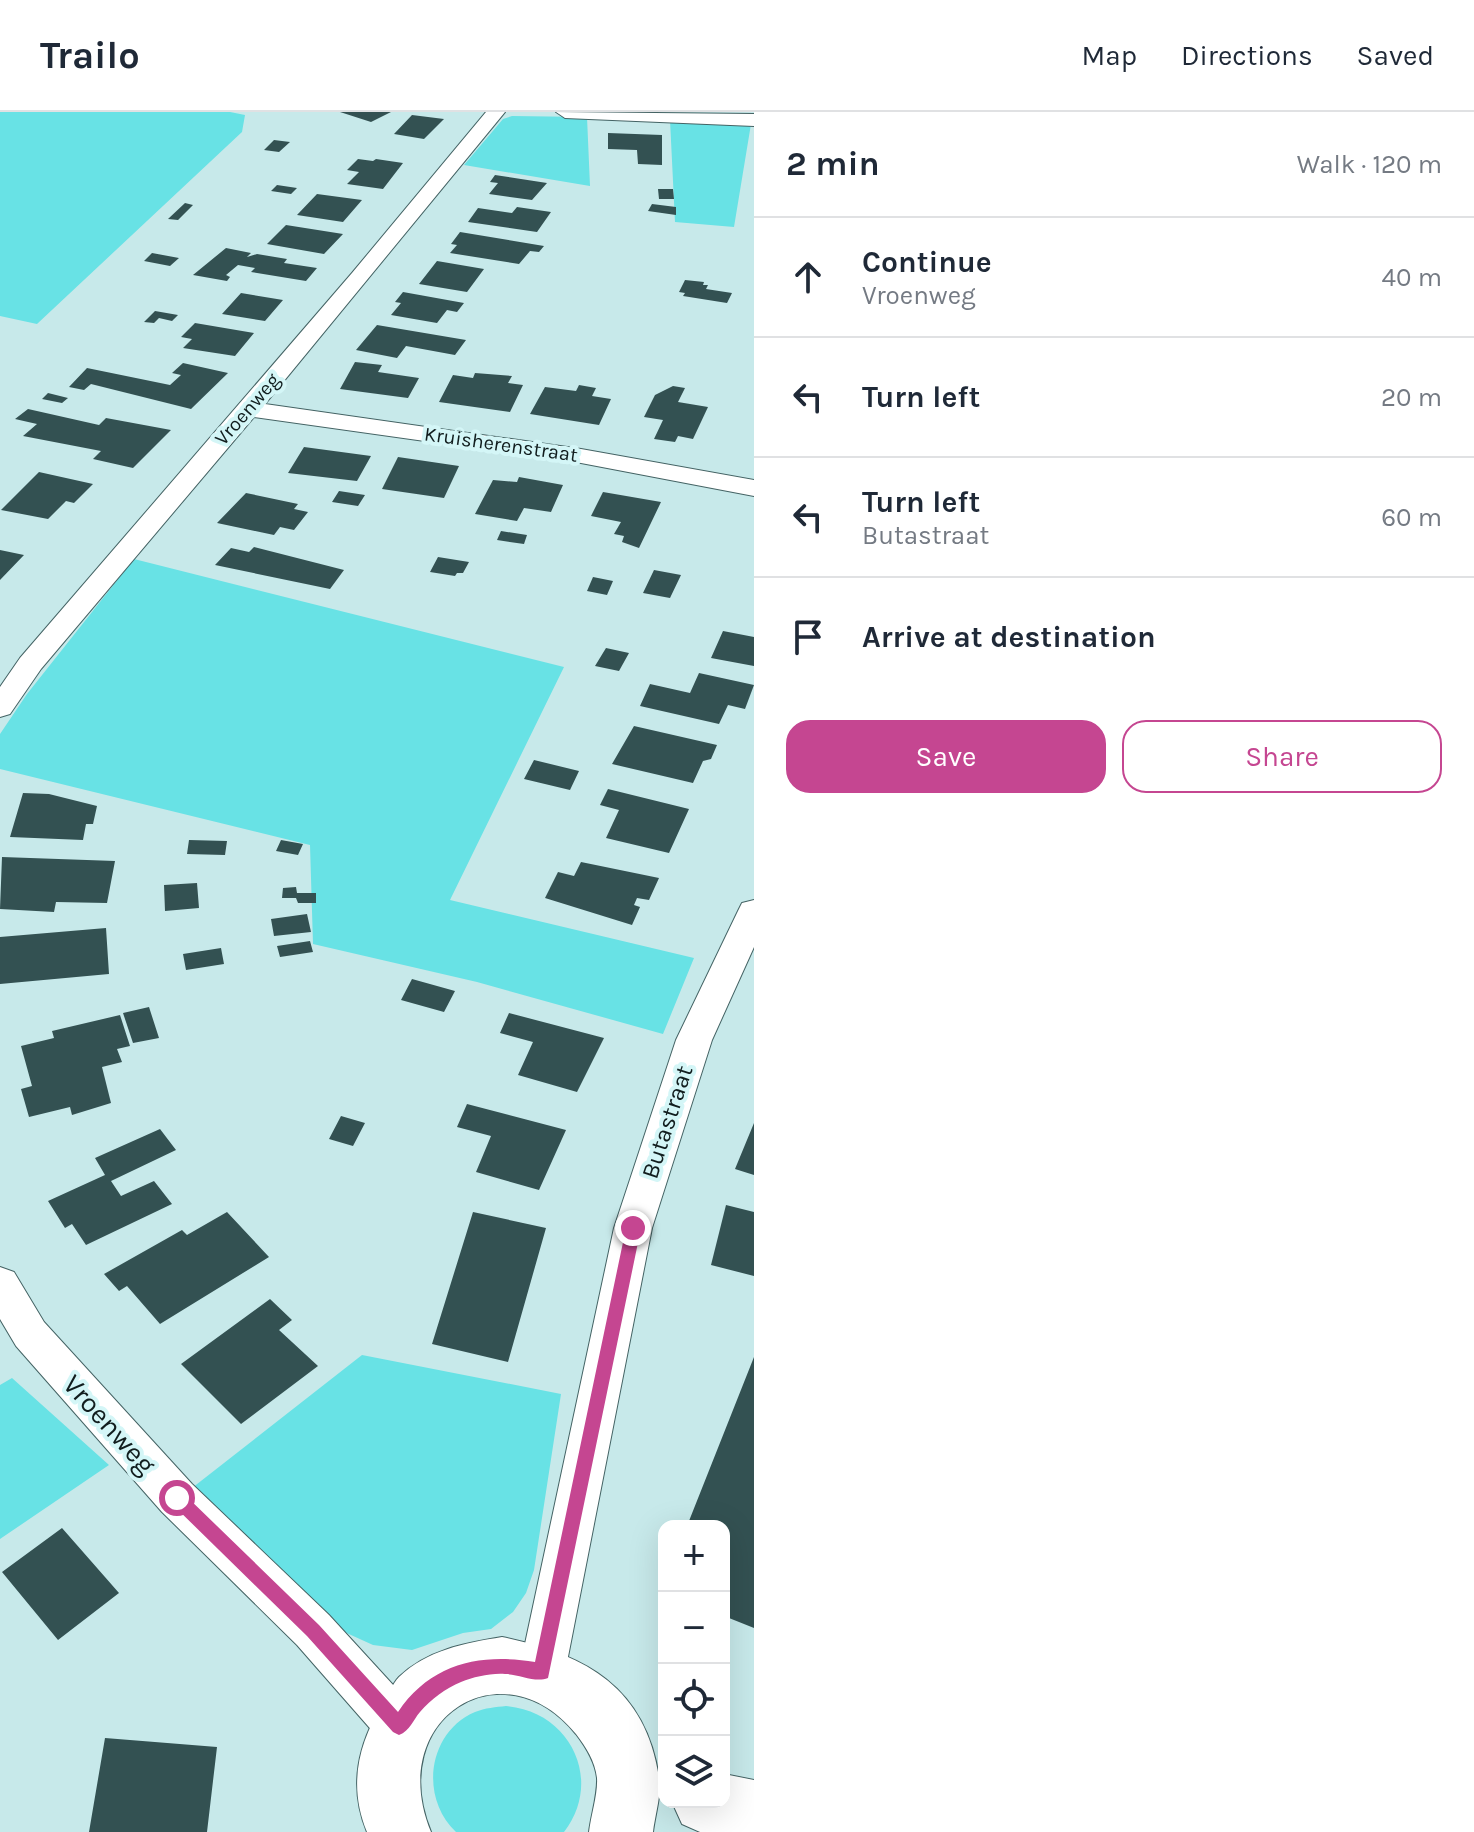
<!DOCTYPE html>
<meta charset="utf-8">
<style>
:root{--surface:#fff;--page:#f6f6f7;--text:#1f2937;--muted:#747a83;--line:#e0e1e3;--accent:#c54691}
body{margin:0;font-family:Karla,sans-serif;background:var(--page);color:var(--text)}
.controls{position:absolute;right:24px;bottom:24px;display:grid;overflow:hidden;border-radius:16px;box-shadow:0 8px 32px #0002}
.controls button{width:72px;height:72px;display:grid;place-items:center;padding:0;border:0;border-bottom:2px solid var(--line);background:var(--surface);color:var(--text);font:40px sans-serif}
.stop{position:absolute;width:24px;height:24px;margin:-18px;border:6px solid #c54691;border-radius:50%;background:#fff}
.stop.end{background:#c54691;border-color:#fff;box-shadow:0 2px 8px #0008}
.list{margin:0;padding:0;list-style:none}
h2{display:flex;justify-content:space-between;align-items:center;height:104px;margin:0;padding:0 32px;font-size:34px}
h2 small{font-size:26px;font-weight:400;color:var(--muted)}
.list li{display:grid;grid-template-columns:52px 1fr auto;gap:24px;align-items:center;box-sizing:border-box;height:120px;padding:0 32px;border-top:2px solid var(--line)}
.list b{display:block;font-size:30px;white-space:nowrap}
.list p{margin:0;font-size:26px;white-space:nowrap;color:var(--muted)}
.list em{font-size:26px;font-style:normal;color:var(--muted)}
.actions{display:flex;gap:16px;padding:24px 32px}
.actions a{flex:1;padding:18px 0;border:2px solid var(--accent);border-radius:24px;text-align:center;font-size:28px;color:var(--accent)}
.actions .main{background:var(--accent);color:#fff}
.icon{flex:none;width:44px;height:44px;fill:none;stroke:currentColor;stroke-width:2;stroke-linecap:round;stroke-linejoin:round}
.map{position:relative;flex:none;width:754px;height:1720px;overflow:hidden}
header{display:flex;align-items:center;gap:48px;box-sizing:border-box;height:112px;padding:0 40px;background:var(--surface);border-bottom:2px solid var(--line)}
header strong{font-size:38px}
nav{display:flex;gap:44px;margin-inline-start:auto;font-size:28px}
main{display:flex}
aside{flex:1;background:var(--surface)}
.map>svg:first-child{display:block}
</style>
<header>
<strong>Trailo</strong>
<nav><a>Map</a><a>Directions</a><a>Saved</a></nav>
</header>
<main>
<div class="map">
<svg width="754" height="1720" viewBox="0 0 754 1720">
<rect width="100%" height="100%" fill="#c7e9ea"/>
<path fill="#68e2e5" d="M0 0H230L245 3 242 20 37 212 0 204Z
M512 4 587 5 590 74 464 53 503 7Z
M670 8 751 12 734 115 675 110Z
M134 447 564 555 450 788 694 846 663 922 477 870 313 832 310 733 0 657V622L27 582Z
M362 1243 561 1282 534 1458 526 1481 513 1500 491 1517 463 1521 412 1538 373 1533 340 1518 192 1376Z
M12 1266 109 1353 0 1427V1273Z
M506 1594C570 1599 604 1668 564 1720H456C419 1685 428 1620 475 1600 485 1596 496 1595 506 1594Z"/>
<path fill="#335152" d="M340 0H391L371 10Z
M412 3 444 7 424 27 394 22Z
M608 21 662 23V53L638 52 637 38 608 37Z
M274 28 290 30 279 40 264 38Z
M358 47 373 49 376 47 403 51 383 77 347 72 359 60 347 58Z
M495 63 547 71 532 88 489 82 498 71 490 70Z
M277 73 297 76 291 82 271 79Z
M658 77H673L674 87H659Z
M317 82 362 88 343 110 297 103Z
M185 91 193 93 178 108 168 107Z
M652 92 676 95V103L648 99Z
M517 95 551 100 537 120 468 110 478 96 512 101Z
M286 113 343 122 324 142 267 132Z
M460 120 544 134 539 140 530 139 519 152 450 141 457 133 451 132Z
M226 136 251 141 247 145 257 142 287 147 284 151 317 156 306 169 251 160 255 156 238 153 226 163 230 165 227 169 193 163Z
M152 141 179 146 170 154 144 149Z
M437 149 484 157 467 180 419 172Z
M685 168 704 170 703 173H708L706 177 732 181 727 191 683 184 685 181 679 180Z
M403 180 464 191 457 200 447 198 437 211 391 203 401 191 395 190Z
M241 181 283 188 265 209 222 202Z
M155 199 178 203 172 209 159 206 154 211 144 210Z
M195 211 254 221 235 244 183 236 192 227 181 225Z
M377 213 466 228 455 243 406 234 397 246 356 238Z
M355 250 382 253 378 260 419 266 408 286 340 277Z
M183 251 228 261 191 297 91 272 84 278 69 275 87 256 170 273 181 263 172 261Z
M475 261 512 264 508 271 523 273 510 300 439 290 453 263 473 266Z
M579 273 596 276 592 284 611 287 599 313 530 302 545 275 576 279Z
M673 274 685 276 678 290 708 295 693 327 678 324 675 330 654 327 663 308 644 305 655 283Z
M48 281 68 286 62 291 42 287Z
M28 297 99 313 106 306 171 318 133 356 93 347 101 339 23 324 37 312 15 307Z
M304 335 371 344 357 369 288 361Z
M398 345 459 354 444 386 382 377Z
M39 360 93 372 74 391 66 389 48 407 1 398Z
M519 365 563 373 551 400 524 396 517 409 475 402 493 368 517 370Z
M339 379 365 383 358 394 332 390Z
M603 380 661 390 639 436 622 430 624 424 614 422 621 410 591 404Z
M246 381 298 392 294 397 308 400 294 418 280 415 274 423 217 411Z
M501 419 527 423 524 432 497 428Z
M254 435 344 458 330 477 215 453 231 436 249 440Z
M0 438 24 443 0 468Z
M438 445 469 450 463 461H457L455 464 430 460Z
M654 458 681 463 670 486 643 481Z
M593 465 613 469 607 483 587 479Z
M723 519 754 525V554L711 546Z
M606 536 629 541 619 559 595 554Z
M699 561 754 573 745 597 728 593 719 612 640 594 650 572 690 581Z
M634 614 717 633 711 647 703 649 693 671 612 652Z
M534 648 579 659 570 678 524 667Z
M608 677 689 697 669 741 606 726 619 698 600 693Z
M23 681 49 682 97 694 93 712H86L83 728 10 725Z
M189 728 227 729 225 743 187 742Z
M281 728 303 732 298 743 276 739Z
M2 745 115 749 107 791 56 790 54 800 0 797Z
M581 750 659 766 649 788 637 786 634 793 640 795 632 813 545 786 558 760 574 764Z
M197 771 199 796 165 799 164 773Z
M296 775 297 781H316V791H298L296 786H282L283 776Z
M307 802 311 820 274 824 271 807Z
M106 816 109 862 0 872V825Z
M310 829 313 840 280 845 277 834Z
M221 836 224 852 186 858 183 842Z
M412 867 455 879 444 900 401 888Z
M149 895 159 926 133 931 123 901Z
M509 901 604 926 577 980 518 963 533 930 500 921Z
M120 903 130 934 117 937 122 950 102 955 111 991 72 1003 70 995 29 1005 21 977 32 974 21 934 54 926 52 919Z
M467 992 566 1018 539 1078 476 1060 491 1024 457 1015Z
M341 1004 365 1011 353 1034 329 1027Z
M754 1011V1063L735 1057Z
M160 1017 176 1038 111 1069 121 1084 154 1069 172 1092 86 1133 72 1112 65 1116 48 1089 105 1063 95 1046Z
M726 1093 754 1100V1164L711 1153Z
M227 1100 269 1145 160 1212 127 1174 119 1179 104 1162 182 1118 187 1123Z
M473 1100 546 1116 508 1250 432 1232Z
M270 1187 292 1208 279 1218 318 1254 241 1312 181 1252Z
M754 1245V1516L724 1504V1414H687Z
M62 1416 119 1481 58 1528 2 1460Z
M105 1626 217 1635 207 1720H89Z"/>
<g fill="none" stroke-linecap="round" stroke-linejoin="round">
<defs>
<path id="minor" d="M486 0H505L265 292 581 337 754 368V384L581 351 254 305 41 557 10 602 0 605V575L20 546 352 161Z
M556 0 754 2V14L565 6Z
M754 788V835L712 928 652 1116 565 1560 558 1576 542 1582 526 1576 519 1560 614 1116 676 928 738 799 742 791Z
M0 1155 14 1160 44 1210 192 1372 329 1503 416 1598 423 1614 416 1630 399 1637 382 1630 297 1533 162 1400 16 1234 0 1207Z"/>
<path id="tertiary" d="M502 1525C584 1542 645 1574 659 1665 662 1681 655 1703 653 1720H589C591 1703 598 1682 597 1666 595 1649 586 1635 576 1622 503 1532 384 1606 431 1720H367C348 1674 358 1632 383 1591 388 1583 393 1571 399 1565 427 1538 465 1531 502 1525Z
M724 1662 754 1668V1720H700L682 1712 672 1690H724Z"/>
</defs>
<use href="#minor" stroke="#446364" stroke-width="2"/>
<use href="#tertiary" stroke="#446364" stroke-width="2"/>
<use href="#minor" fill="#fff" fill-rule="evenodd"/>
<use href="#tertiary" fill="#fff" fill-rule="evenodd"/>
</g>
<path fill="#c54691" d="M633 1110 641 1116 548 1566C535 1571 519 1562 505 1562 490 1561 474 1565 461 1570 446 1576 431 1587 420 1600 413 1608 410 1619 399 1623L393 1620 307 1524 171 1391 168 1386 171 1381H183L319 1513 398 1600C431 1551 481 1541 535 1550L626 1116Z"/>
<g text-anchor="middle" stroke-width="8" stroke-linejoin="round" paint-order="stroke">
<g font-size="20" fill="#111d1e" stroke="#d4f6f7">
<text transform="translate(247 297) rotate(-49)" y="7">Vroenweg</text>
<text transform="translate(501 332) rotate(8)" y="7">Kruisherenstraat</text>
</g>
<g font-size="24" fill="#111d1e" stroke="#d4f6f7">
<text transform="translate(667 1010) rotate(-72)" y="8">Butastraat</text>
</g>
<g font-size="28" fill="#111d1e" stroke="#d4f6f7">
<text transform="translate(110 1312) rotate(48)" y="10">Vroenweg</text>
</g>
</g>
</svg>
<div class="controls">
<button>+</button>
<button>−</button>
<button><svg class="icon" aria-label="locate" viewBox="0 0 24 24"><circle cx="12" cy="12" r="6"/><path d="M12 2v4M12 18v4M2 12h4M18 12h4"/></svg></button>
<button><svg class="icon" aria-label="layers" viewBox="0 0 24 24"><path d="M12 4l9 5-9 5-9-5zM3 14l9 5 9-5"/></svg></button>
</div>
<div class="stop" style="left:177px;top:1386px"></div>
<div class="stop end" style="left:633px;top:1116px"></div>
</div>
<aside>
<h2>2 min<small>Walk · 120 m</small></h2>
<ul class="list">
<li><svg class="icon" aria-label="ahead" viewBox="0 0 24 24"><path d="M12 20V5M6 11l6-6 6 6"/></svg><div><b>Continue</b><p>Vroenweg</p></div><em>40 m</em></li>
<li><svg class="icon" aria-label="left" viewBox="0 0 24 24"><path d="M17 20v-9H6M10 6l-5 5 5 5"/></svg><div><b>Turn left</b></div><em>20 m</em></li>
<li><svg class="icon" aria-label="left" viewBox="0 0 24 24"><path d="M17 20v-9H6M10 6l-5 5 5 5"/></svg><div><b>Turn left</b><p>Butastraat</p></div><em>60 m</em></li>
<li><svg class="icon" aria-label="arrive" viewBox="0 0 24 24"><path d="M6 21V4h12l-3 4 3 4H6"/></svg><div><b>Arrive at destination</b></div></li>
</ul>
<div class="actions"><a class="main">Save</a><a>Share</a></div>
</aside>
</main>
